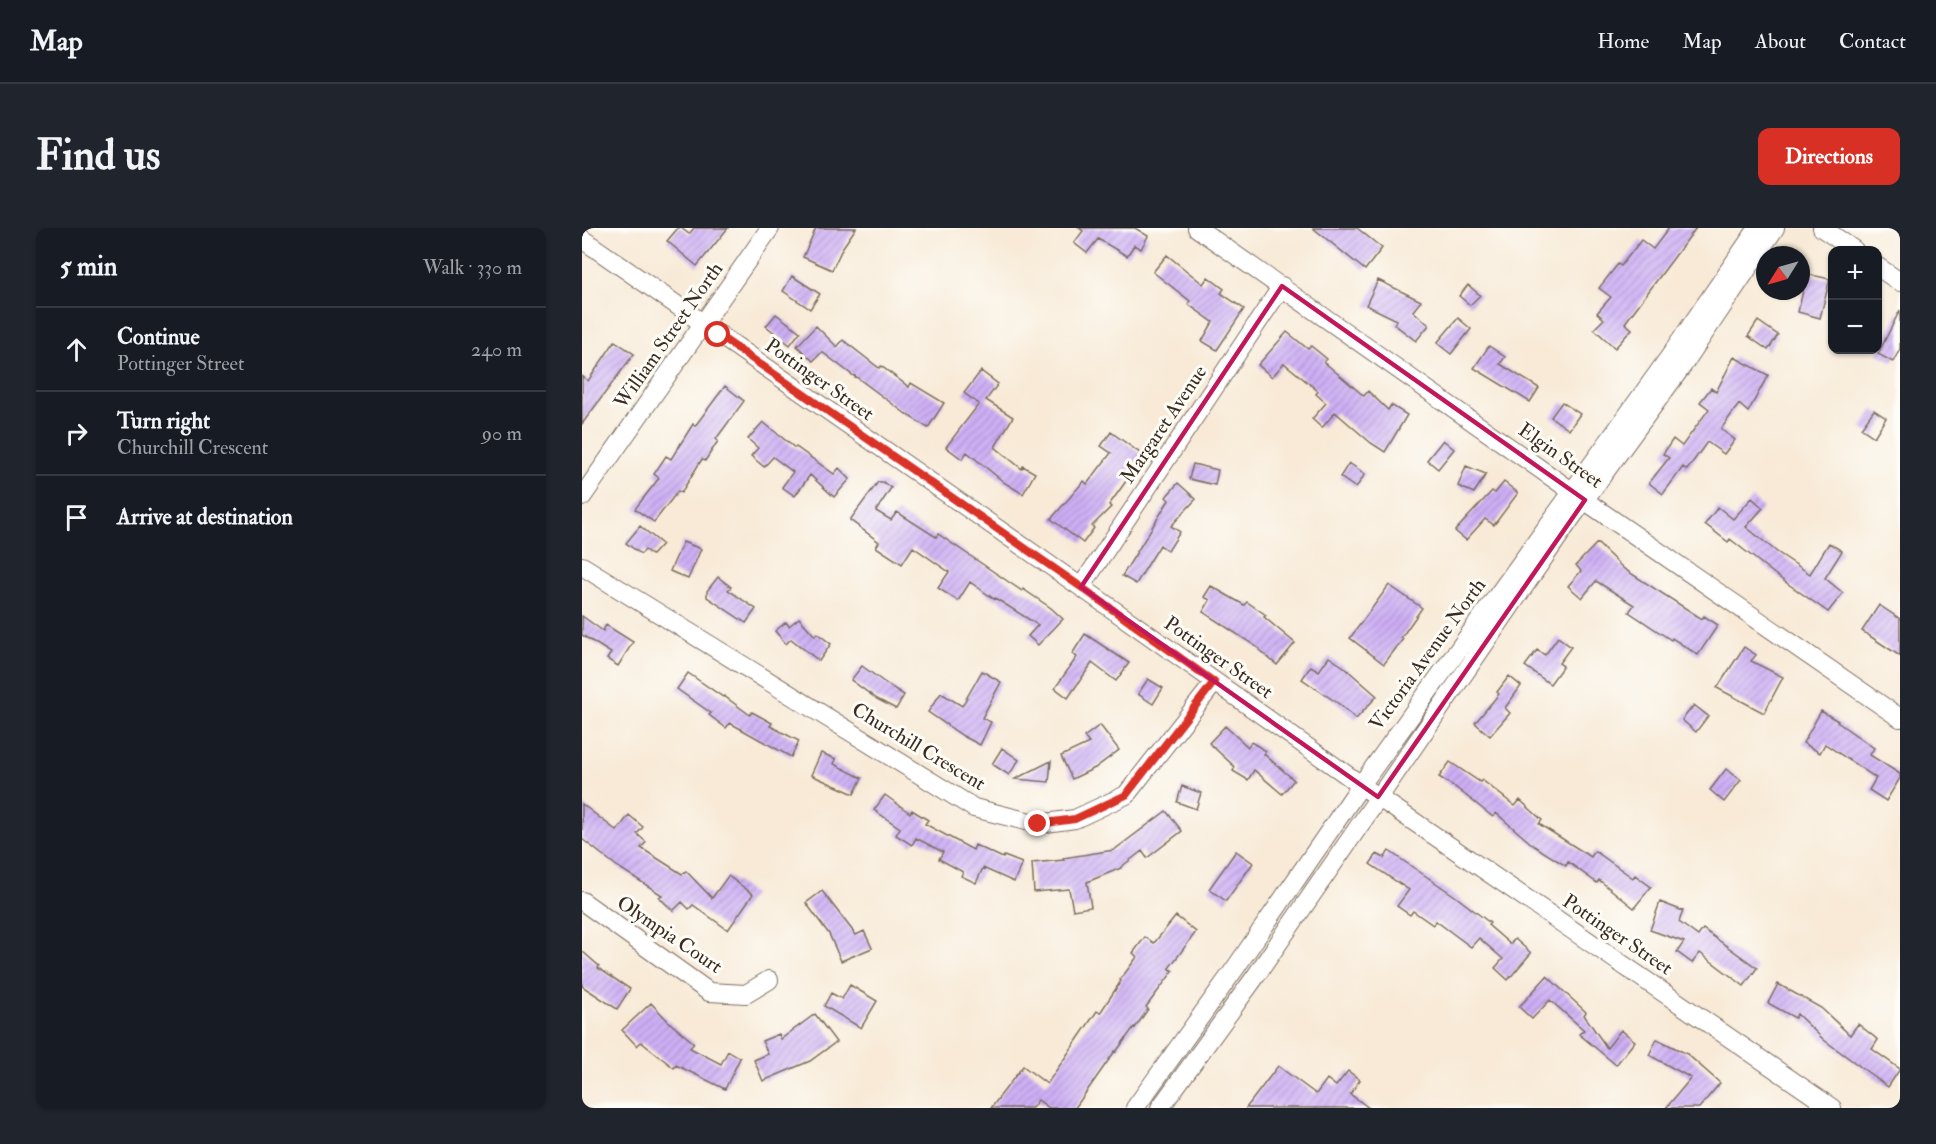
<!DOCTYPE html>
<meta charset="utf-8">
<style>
:root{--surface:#171b24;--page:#20242c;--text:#f1f3f6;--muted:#9ea1a6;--line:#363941;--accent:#d93025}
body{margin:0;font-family:"IM FELL Double Pica",serif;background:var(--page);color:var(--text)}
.controls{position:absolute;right:18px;top:18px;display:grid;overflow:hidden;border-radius:12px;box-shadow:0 2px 4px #0004}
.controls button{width:54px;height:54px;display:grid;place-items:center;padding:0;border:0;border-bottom:2px solid var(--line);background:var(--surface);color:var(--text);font:30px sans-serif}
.compass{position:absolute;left:1174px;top:18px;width:54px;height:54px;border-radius:50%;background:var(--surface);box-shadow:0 2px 4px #0004;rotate:233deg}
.stop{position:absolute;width:18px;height:18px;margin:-14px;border:4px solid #d93025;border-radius:50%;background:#fff}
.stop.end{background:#d93025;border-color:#fff;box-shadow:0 2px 6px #0008}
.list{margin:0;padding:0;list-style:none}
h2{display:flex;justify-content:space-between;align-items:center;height:78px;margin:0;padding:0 24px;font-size:26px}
h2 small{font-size:20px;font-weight:400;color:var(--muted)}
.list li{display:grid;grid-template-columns:39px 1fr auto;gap:18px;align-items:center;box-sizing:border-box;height:84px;padding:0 24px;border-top:2px solid var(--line)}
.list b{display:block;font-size:22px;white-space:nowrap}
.list p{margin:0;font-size:20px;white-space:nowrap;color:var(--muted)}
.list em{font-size:20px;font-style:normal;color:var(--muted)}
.icon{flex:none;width:33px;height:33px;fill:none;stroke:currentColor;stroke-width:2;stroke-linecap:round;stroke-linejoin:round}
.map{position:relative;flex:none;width:1318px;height:880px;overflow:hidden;border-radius:12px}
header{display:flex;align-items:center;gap:36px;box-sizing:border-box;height:84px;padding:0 30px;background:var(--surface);border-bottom:2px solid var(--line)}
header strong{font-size:28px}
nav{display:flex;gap:33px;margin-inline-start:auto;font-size:21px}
.intro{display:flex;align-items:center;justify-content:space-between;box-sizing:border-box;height:144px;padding:0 36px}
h1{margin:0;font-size:42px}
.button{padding:15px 27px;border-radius:12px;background:var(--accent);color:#fff;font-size:21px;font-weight:700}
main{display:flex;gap:36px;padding:0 36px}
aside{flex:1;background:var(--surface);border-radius:12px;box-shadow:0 2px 4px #0004}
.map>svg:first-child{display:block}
</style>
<header>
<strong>Map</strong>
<nav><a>Home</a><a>Map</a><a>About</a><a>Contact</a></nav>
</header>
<div class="intro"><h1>Find us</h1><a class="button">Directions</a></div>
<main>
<aside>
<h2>5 min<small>Walk · 330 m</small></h2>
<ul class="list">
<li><svg class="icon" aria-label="ahead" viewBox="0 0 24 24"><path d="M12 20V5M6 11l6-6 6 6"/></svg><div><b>Continue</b><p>Pottinger Street</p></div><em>240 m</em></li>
<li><svg class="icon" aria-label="right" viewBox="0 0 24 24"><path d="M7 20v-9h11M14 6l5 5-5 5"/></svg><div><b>Turn right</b><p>Churchill Crescent</p></div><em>90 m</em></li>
<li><svg class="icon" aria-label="arrive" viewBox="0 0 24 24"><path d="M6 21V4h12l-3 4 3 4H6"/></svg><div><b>Arrive at destination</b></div></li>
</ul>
</aside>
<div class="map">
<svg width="1318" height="880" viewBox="0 0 1318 880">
<defs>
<pattern id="building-hatch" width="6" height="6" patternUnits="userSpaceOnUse" patternTransform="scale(1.5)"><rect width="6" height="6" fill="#ceb0f6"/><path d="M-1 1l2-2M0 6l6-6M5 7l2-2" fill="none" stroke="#a88fc7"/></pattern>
</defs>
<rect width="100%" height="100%" fill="#fdfcf7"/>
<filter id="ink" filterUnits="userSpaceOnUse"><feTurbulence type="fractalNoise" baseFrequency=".0167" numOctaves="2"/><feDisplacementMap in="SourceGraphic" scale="12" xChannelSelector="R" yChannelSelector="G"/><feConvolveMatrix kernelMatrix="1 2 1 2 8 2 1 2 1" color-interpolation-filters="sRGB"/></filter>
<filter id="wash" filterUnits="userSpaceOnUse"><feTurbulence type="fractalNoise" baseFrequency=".008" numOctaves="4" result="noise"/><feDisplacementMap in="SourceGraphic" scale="24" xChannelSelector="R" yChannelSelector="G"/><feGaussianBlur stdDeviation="1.35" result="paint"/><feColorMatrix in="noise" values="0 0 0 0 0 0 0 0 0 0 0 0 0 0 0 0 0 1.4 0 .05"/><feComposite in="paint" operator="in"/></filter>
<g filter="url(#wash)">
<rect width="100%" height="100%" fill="#f8ead7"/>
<g id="blocks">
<path fill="url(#building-hatch)" d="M96 0H99L107 6 112 0H146L115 38 85 13Z
M234 0H274L261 19 250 42 221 29Z
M497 0H553L566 8 559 21 552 17 545 28 516 11 505 25 492 15 501 3Z
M731 0H775L800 20 783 42Z
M1087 0H1114L1043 95 1050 101 1033 120 1012 101 1022 91 1015 85 1029 69 1017 60 1036 36 1039 38 1059 12 1071 21Z
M585 27 621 56 626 49 642 61 639 65 662 81 635 122 620 113 631 94 606 76 608 73 571 44Z
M1225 46 1248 51 1238 90 1216 84Z
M210 48 238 66 228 81 201 63Z
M796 52 839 73 831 83 847 97 834 113 812 96 815 92 784 77Z
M886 57 898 67 888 77 877 68Z
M1318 82V121L1311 134 1296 126Z
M194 86 218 104 208 117 184 98Z
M876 90 889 101 869 126 855 115Z
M1176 93 1196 107 1186 122 1166 108Z
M234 98 255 119 261 112 297 140 299 138 327 159 329 155 362 175 346 200 324 186 273 148V149L240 124 231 133 215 118Z
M705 104 726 121 729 118 745 131 742 134 782 168 786 163 806 182 809 177 825 187 803 224 789 215 753 184 740 200 730 191 744 175 734 166 736 163 702 135 690 149 676 137Z
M33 113 52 126 0 196V148L6 153Z
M907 118 923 129 918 136 957 160 948 174 892 140Z
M1152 129 1186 147 1166 184 1157 176 1139 201 1153 212 1142 226 1125 214 1105 242 1101 239 1081 266 1067 255 1087 230 1081 226 1091 211 1100 218 1127 181 1118 174 1129 160 1134 164Z
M399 143 416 156 404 172 431 189 413 219 440 241 441 238 453 245 441 266 423 255 385 224 380 231 364 219 397 176 382 165Z
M143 158 162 173 134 211 136 213 123 233 120 231 99 265 96 263 72 294 53 281 77 250 72 246 84 228 89 231 111 196 113 198Z
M980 174 998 186 987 202 969 189Z
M1292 182 1304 190 1292 209 1279 200Z
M181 194 213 220 214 219 252 246 257 240 268 251 252 269 228 247 213 268 200 259 211 244 191 229 182 239 169 228 176 220 166 211Z
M529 204 562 228 527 277 529 279 510 298 512 300 501 315 469 291 502 253 505 256 529 225 519 218Z
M861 212 872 221 856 241 845 232Z
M767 235 783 246 774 260 758 249Z
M611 236 636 242 633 257 607 251Z
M884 238 904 246 892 265 876 258Z
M296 254H301L309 260 294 283 309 292 315 284 354 309 356 306 440 363 441 361 469 380 481 391 456 417 446 408 456 397 413 370 412 371 388 354 376 373 356 360 367 344 331 319 320 336 294 319 297 314 268 292Z
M922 254 936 265 912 297 903 291 884 312 873 303 910 263 913 265Z
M596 255 614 271 589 298 598 304 586 323 578 317 554 356 540 348 587 272 584 269Z
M1170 270 1181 280 1164 299 1195 324 1228 346 1247 315 1260 323 1243 350 1261 365 1246 384 1199 351 1148 311 1146 314 1123 296 1136 279 1151 291Z
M58 298 80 316 70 327 63 322 59 326 44 315Z
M101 314 119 321 106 351 88 343Z
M1015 315 1042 341 1120 391 1122 388 1136 397 1116 427 1090 410 1089 412 1047 384 1052 377 1014 353 1000 370 986 358 999 343 994 337Z
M136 349 149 359 146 362 174 381 164 395 125 369V363Z
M807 357 840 380 819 410 821 411 802 436 768 410Z
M629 358 662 377 665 374 684 387 682 389 713 415 695 437 677 422 678 421 621 384 628 372 622 369Z
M1297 377 1318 391V428L1280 403Z
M0 388 21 403 24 397 51 414 36 438 25 431 29 425 0 407Z
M217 390 233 408 235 405 249 416 237 433 209 411 204 416 193 403 204 394 207 398Z
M503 406 547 435 534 453 510 435 486 470 473 460 495 429 490 426Z
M976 409 989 419 977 435 981 438 968 456 943 438 955 422 963 427Z
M1162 419 1174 427 1169 433 1201 449 1182 485 1135 460Z
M747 429 762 439 795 468 774 491 757 476 720 451 729 438 737 443Z
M280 438 306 457 322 467 314 481 295 471 269 452Z
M400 443 419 454 400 490 409 494 398 517 381 508 346 484 359 465 380 478Z
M106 445 141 469 142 468 168 487 170 484 190 495 188 498 217 513 209 529 148 495 144 500 127 487 129 485 95 461Z
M927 448 939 458 923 480 928 485 908 508 893 495 917 466 915 464Z
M566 451 581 460 571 476 556 466Z
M1112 477 1126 488 1114 504 1100 492Z
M1239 483 1256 493 1255 494 1292 520 1288 527 1318 546V550L1304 573 1287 562 1294 550 1243 516 1238 525 1221 515Z
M518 497 537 522 513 540 490 551 479 528 507 515 502 509Z
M643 498 666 519 669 514 684 523 682 526 712 552 700 566 672 542 666 552 651 543 653 539 627 515Z
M420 520 437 532 427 547 410 536Z
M239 525 254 531 252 536 280 550 272 566 229 547Z
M469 533 467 554 433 551Z
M868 534 898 554 900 552 933 578 938 572 960 592 957 596 1009 629 1013 623 1051 650 1053 647 1069 659 1052 680 1017 652 1015 655 986 634 984 638 952 618 914 585 911 589 873 559 857 549Z
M1144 541 1159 552 1142 574 1128 562Z
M600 558 619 565 614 581 595 574Z
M303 567 328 585 330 582 346 592 343 596 391 622 393 617 421 630 422 628 440 635 432 654 401 640 394 655 379 648 381 644 357 631 361 624 334 610 330 617 314 607 318 600 292 582Z
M0 576 35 603 47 587 61 599 55 606 64 614 59 620 100 646 104 643 130 670 146 648 171 666 146 702 111 677 107 681 100 674 91 683 77 669 80 667 36 639 0 611Z
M584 583 600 603 565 630 560 623 539 639V640L505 654 509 679 491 682 487 661 452 664 450 635 482 632 481 630 532 622Z
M654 623 671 635 644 673 627 661Z
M807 623 873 668 908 695 906 697 928 716 933 711 949 725 926 752 913 740 921 731 897 710 889 719 854 693 851 697 831 683 828 687 815 678 827 662 788 636 795 626 802 630Z
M240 663 274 707 282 703 290 720 259 733 247 706 224 675Z
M1078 674 1101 683 1097 694 1116 708 1121 701 1175 740 1162 758 1118 725 1110 735 1095 724 1102 714 1068 702Z
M594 688 614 704 587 740 591 743 564 779 566 781 553 800 552 799 534 824 533 823 493 880H467L456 872 450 880H409L441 838 465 856 515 783 518 785 539 753 538 752 555 729 551 725 563 709 572 715Z
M0 723 17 738 16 740 48 761 35 781 0 758Z
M965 748 1004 784 1002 787 1025 820 1039 802 1053 813 1034 837 997 806 1002 802 968 772 950 791 937 779Z
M1196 756 1239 780 1268 807 1276 796 1296 812 1290 821 1318 841 1306 859 1242 812 1215 786 1213 790 1186 775Z
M268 757 295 773 279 800 242 778 249 765 260 771Z
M69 775 88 795 112 815 108 820 139 836 146 823 158 830 143 861 94 837 92 840 59 814 55 818 40 802Z
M233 786 254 814 228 833 181 853 172 832 186 826 180 813 197 806 199 811Z
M1075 811 1105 826 1138 855 1117 880H1084L1109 850 1067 827Z
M696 838 734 866 745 851 754 858 766 843 778 852 768 866 787 880H664Z"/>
</g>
</g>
<g filter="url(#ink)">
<use href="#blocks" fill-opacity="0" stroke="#7d6d5f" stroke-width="1.5"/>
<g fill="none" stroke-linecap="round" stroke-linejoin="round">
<defs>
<path id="minor" d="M615 0 1015 281 1318 490
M1240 0 1272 22
M0 11 499 359 796 569 1250 880
M1296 39 1318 54
M0 269 188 0
M0 338 392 580 456 596 493 591 544 567 632 455
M499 359 700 58
M0 673 127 764 164 766 187 752
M553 880 654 739 779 557 1088 128 1176 0
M578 880 671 752 990 289 1101 137 1193 0"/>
</defs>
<use href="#minor" stroke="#7d6d5f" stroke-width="20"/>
<use href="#minor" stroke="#fff" stroke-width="18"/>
</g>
</g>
<g fill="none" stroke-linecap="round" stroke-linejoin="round" filter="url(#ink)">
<path stroke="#d93025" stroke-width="8" d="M136 107 499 359 632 454 544 567 493 591 456 596"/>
</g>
<path fill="none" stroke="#c2185b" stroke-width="4.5" stroke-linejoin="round" d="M700 58 1003 272 796 569 499 359Z"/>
<g text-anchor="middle" stroke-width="6" stroke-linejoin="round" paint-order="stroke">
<g font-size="20" fill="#3b2a1e" stroke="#fdfcf7">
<text transform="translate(86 107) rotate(-55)" y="7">William Street North</text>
<text transform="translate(238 151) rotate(35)" y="7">Pottinger Street</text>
<text transform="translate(581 196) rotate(-56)" y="7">Margaret Avenue</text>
<text transform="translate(979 227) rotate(35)" y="7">Elgin Street</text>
<text transform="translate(845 426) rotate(-54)" y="7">Victoria Avenue North</text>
<text transform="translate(637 429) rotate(35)" y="7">Pottinger Street</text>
<text transform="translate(337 518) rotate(31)" y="7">Churchill Crescent</text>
<text transform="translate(88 706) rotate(34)" y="7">Olympia Court</text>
<text transform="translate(1036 706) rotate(34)" y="7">Pottinger Street</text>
</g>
</g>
</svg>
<div class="controls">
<button>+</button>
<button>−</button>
</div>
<svg class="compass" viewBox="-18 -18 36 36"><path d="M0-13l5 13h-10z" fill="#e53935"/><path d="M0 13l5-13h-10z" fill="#9ea1a6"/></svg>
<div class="stop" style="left:136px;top:107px"></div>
<div class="stop end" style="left:456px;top:596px"></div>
</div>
</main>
